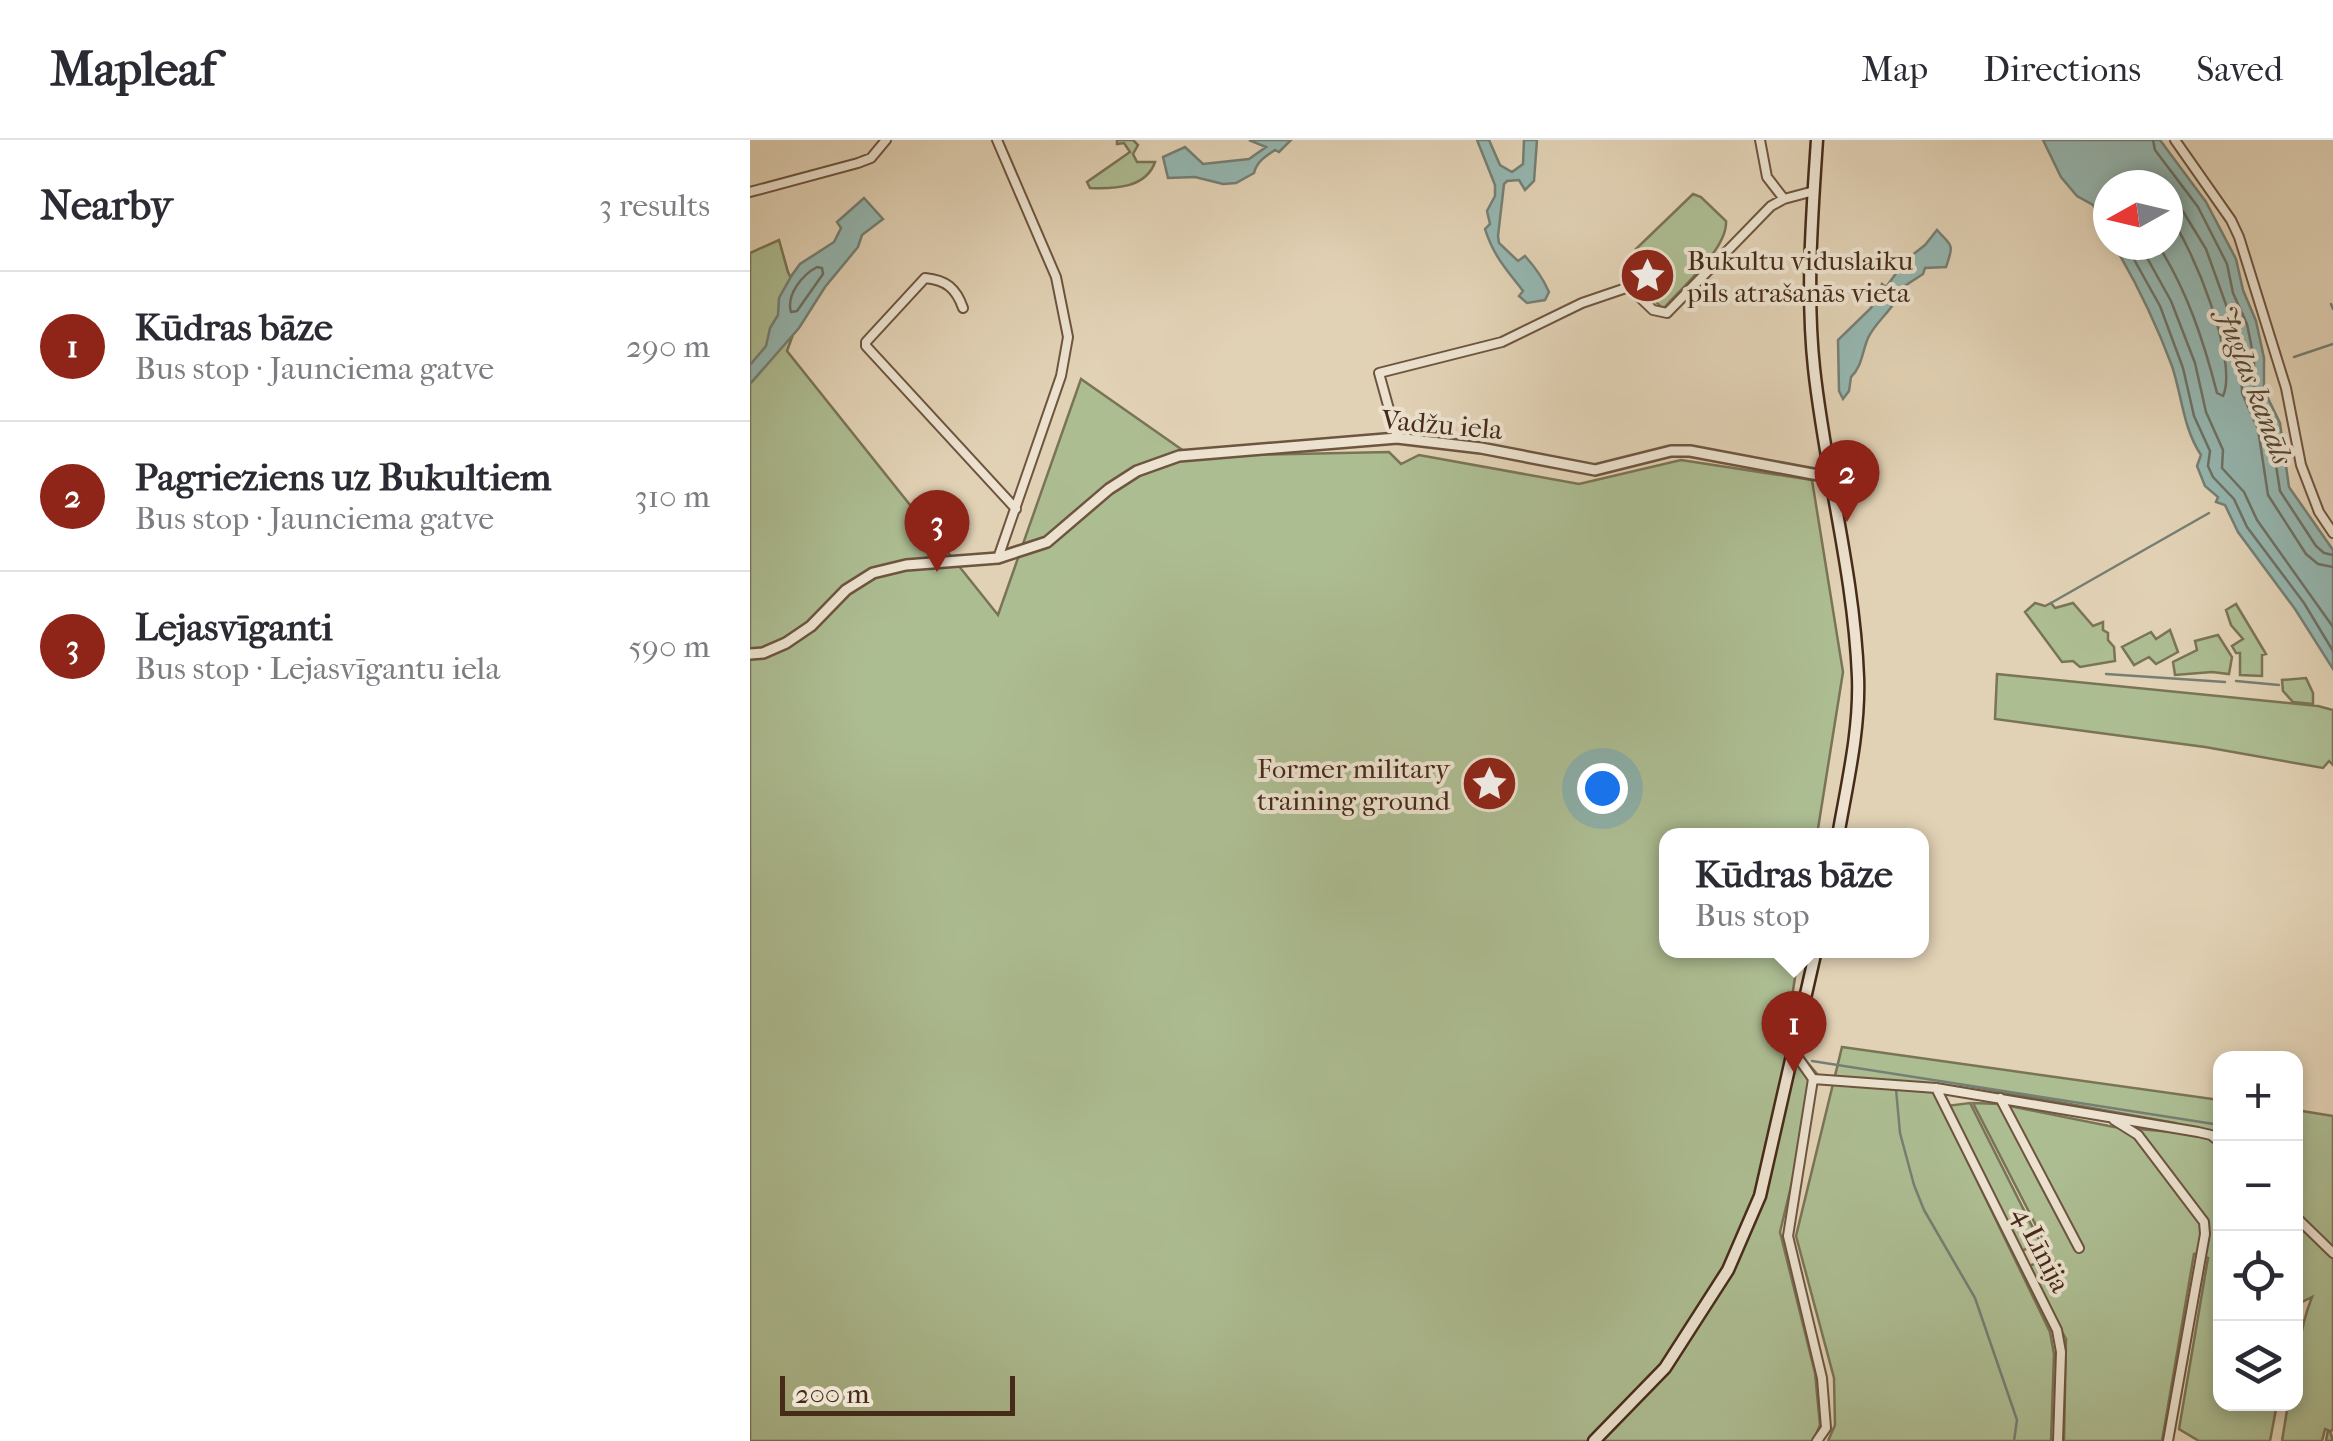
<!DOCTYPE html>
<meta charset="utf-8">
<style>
:root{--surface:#fff;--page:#f2f2f3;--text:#2b2b33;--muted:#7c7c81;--line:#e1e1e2;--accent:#8f2418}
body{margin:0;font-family:"IM FELL French Canon",serif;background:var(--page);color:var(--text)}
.controls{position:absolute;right:30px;bottom:30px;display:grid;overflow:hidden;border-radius:20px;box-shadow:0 5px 15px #0003}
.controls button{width:90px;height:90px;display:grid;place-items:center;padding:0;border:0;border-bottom:2px solid var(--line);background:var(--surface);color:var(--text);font:50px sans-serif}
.compass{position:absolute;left:1343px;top:30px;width:90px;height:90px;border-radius:50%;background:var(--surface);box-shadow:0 5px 15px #0003;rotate:262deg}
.scale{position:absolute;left:30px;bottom:25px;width:235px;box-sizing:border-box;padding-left:10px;border:5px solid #472b19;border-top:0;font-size:28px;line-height:35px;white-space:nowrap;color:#472b19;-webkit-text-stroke:8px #ece2cf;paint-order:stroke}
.you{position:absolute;left:852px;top:648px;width:35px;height:35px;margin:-25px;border:8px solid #fff;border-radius:50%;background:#1a73e8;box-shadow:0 0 0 15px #1a73e833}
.badge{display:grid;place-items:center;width:65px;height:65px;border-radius:50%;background:var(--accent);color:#fff;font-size:32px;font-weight:700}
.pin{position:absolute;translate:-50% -82px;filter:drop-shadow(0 2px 5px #0008)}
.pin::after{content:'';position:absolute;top:52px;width:35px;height:30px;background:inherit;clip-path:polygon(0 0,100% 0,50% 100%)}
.popup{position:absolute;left:909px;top:688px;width:270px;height:130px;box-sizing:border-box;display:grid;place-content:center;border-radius:20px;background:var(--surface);filter:drop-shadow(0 2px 8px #0005);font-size:32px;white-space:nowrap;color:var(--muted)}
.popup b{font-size:38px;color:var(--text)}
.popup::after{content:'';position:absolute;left:50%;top:100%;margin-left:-20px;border:20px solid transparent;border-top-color:var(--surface)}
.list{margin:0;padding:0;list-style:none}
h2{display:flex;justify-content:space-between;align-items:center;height:130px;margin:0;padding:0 40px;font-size:42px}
h2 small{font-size:32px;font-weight:400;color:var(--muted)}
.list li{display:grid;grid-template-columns:65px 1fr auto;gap:30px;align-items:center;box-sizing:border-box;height:150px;padding:0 40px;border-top:2px solid var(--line)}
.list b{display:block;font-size:38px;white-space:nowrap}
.list p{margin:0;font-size:32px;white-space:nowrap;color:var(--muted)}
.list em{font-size:32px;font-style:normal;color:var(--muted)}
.icon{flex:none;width:55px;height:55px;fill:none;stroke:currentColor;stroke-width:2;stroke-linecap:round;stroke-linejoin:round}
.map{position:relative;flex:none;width:1583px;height:1301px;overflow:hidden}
header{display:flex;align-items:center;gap:60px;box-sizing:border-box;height:140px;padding:0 50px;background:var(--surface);border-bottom:2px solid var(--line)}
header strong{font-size:48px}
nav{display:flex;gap:55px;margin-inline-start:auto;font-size:35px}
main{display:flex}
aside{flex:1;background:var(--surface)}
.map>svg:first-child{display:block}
</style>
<header>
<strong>Mapleaf</strong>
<nav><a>Map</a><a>Directions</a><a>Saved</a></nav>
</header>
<main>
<aside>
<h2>Nearby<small>3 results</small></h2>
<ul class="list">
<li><span class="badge">1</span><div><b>Kūdras bāze</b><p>Bus stop · Jaunciema gatve</p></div><em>290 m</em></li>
<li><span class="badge">2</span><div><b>Pagrieziens uz Bukultiem</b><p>Bus stop · Jaunciema gatve</p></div><em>310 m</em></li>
<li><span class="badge">3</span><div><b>Lejasvīganti</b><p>Bus stop · Lejasvīgantu iela</p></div><em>590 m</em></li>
</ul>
</aside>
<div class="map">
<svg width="1583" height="1301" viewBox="0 0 1583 1301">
<rect width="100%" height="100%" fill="#e2d2b5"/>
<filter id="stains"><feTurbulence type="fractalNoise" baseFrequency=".002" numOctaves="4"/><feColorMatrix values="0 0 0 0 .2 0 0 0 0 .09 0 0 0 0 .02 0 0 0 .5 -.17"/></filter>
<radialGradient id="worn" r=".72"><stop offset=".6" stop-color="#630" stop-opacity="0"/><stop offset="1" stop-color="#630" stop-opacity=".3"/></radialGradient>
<path fill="#adbd92" stroke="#7a7456" stroke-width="2.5" d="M367 0H383L388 5 383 14 387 22H405C396 48 365 49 340 48L337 42 380 12 374 3 367 4Z
M943 54 951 57 976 81C978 108 933 146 915 167H911L879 135 878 124 889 113 886 109Z
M29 100 38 132 54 164 37 211 248 475 331 239 441 316 639 312 651 324 669 315 829 344 931 320 1062 340 1093 532 1067 695 916 696V810L1049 811 1036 897 1068 935 1030 1092 1065 1233 1070 1285 1063 1301H0V113Z
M1285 463 1295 466 1301 463 1305 468 1323 463 1343 486 1353 482V490L1358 493V500L1364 507 1365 521 1330 527 1323 521 1312 522 1275 472Z
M1486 464 1516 514 1512 515V536L1490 535V513H1486L1482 506 1493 499 1481 485 1476 470Z
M1420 490 1428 512 1406 524 1399 517 1384 525 1372 507 1401 492 1406 499Z
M1468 495 1482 517 1479 534 1462 532 1425 535 1423 522 1447 510 1445 501Z
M1247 534 1568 566 1583 570V625L1579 621 1573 628 1455 607 1245 579Z
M1556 538 1563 553V564L1543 562 1533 551 1532 540Z
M1092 907 1470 960V1264H1527L1520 1301H1449L1429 1289 1458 1118 1448 1113 1444 1114 1412 1301H1314L1316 1199 1276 1127 1298 1119 1306 1136 1311 1134 1223 963 1250 964 1364 987 1447 994 1425 983 1213 945 1193 955 1197 966 1220 963 1291 1104 1268 1112 1209 994 1205 995 1300 1192 1304 1214 1301 1301H1078L1085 1285 1084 1238 1046 1096Z
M1546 970 1583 976V1290L1580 1291 1583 1301H1576L1578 1290 1575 1289 1572 1301H1532L1538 1264H1546C1546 1226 1548 1192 1562 1157L1546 1165Z"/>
<path fill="#95b7b1" stroke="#767f74" stroke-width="2.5" d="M499 0H541L529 12 525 10C516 16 507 21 504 33L486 43 473 44 445 37 418 38 413 17 435 7 453 24 499 19 516 7Z
M727 0H739L750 25 762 32 773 24 774 0H787L784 41 775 50 769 40 757 41 754 44 748 96 749 103 768 121 775 116C785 127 793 138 799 152L795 160 777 163 769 156 773 151C756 129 743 115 735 89L740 84 737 71 745 56V45Z
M1293 0H1410L1456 62 1486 119 1493 150 1506 181 1514 218V250L1530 283 1539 347 1583 410V529L1545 469 1488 392 1475 365 1466 362 1468 357 1455 346 1447 326 1451 315C1433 288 1432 256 1422 226 1406 183 1387 144 1364 105H1418V45H1358V94L1343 65 1327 56 1311 37Z
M114 58 133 79 112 95 108 107 75 147 49 188 0 244V225L16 206 20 188 28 175 29 158 42 135 50 124 84 102 91 88 87 82Z
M1187 90C1201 106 1205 102 1196 127L1175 128 1173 134 1150 149C1145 170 1127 179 1118 198 1112 212 1112 227 1101 237L1099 251 1093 259 1089 251 1088 200 1121 168 1132 144 1136 147 1156 120 1175 105Z"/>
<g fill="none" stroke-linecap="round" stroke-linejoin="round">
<path stroke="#6e7165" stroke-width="2.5" d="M1403 0 1405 10 1448 67 1477 124 1483 153 1497 184 1504 219V252L1520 286 1530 351 1566 406 1574 413 1583 415
M1418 47 1456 109 1484 187 1491 220 1492 253 1508 289 1518 355 1556 414 1568 424 1583 427
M1376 105 1410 166 1433 228 1444 276 1460 311 1458 326 1463 337 1484 359 1497 387 1554 463 1583 511
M1390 105 1421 161 1445 223 1456 272 1473 310 1472 328 1494 352 1507 380 1583 487
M1408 105C1437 150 1454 202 1467 253L1473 256C1489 220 1442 105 1418 74
M67 127 72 128 73 134 47 171 41 172C36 155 52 135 67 127Z"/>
<path stroke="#767f74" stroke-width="2.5" d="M1581 164 1583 169
M1544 217 1583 204
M1301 463 1459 373
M1356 534 1475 542
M1486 541 1529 545
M1062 921 1470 985
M1140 948 1146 949 1150 993 1164 1045 1174 1070 1225 1158 1267 1280 1264 1301"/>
<defs>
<path id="minor" d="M247 0 306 137 318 197 311 236 248 418
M1010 0 1017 37 1034 59
M1425 0 1481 80 1489 97 1536 248 1551 325 1569 372 1583 393
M0 52 108 23 121 18 136 0
M213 168C206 148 196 140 175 138L116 202V206L266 369
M647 298 629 233 752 202 832 163 879 147 903 170 917 173 1021 66 1034 59 1064 51
M1044 912 1063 939 1186 948 1448 992 1461 995 1470 1002
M1063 939 1038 1096 1072 1238 1076 1288 1067 1301
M1186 948 1307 1190 1311 1212 1308 1301
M1250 958 1329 1108
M1364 980 1388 995 1454 1082 1455 1094 1418 1301
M1546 1077 1583 1113"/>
<path id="tertiary" d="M0 514 13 513 36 503 61 486 96 450 123 433 156 425 248 418 297 402 359 349 387 331 429 316 647 298 731 308 845 330 921 311H940L1079 337"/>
<path id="secondary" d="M1067 0C1062 75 1056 153 1064 228 1075 331 1104 433 1108 537 1110 590 1097 644 1088 696
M844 1301 915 1228 978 1130 1010 1056 1066 810"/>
</defs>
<use href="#minor" stroke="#6e5540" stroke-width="12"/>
<use href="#tertiary" stroke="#6e5540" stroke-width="14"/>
<use href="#secondary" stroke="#472b19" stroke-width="15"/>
<use href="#minor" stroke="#ece2cf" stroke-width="8"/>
<use href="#tertiary" stroke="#ece2cf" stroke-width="9"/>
<use href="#secondary" stroke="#ece2cf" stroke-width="10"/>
</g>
<defs>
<symbol id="sight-disc" viewBox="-11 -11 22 22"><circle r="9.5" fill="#8f2418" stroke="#ece2cf"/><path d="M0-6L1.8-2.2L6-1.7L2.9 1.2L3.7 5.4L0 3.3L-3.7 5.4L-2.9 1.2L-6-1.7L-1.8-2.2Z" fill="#fff"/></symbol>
</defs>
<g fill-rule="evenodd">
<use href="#sight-disc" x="866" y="104" width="63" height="63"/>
<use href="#sight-disc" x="708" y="612" width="63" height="63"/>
</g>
<g text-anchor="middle" stroke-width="8" stroke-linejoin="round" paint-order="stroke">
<g font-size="28" fill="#472b19" stroke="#ece2cf" text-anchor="start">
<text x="937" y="130">Bukultu viduslaiku<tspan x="937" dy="32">pils atrašanās vieta</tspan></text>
<text x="700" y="638" text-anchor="end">Former military<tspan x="700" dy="32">training ground</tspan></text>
</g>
<g font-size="28" fill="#472b19" stroke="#ece2cf">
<text transform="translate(692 284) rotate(5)" y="10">Vadžu iela</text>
<text transform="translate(1292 1109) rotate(63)" y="10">4 Līnija</text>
</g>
<g font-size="30" font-style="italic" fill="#574737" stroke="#ece2cf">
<text transform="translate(1504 245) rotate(69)" y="10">Juglas kanāls</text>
</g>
</g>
<rect width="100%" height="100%" filter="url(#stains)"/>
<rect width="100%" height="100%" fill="url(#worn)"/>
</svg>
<div class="controls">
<button>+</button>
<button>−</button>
<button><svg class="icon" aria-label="locate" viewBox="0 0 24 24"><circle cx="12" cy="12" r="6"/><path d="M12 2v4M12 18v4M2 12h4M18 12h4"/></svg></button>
<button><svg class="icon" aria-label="layers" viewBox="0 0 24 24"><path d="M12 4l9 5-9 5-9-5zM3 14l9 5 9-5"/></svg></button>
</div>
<svg class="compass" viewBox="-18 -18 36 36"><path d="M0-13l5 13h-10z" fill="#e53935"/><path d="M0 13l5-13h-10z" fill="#7c7c81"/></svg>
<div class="scale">200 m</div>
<div class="you"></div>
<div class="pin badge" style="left:1044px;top:933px">1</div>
<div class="popup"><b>Kūdras bāze</b>Bus stop</div>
<div class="pin badge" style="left:1097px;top:382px">2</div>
<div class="pin badge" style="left:187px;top:432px">3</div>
</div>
</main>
